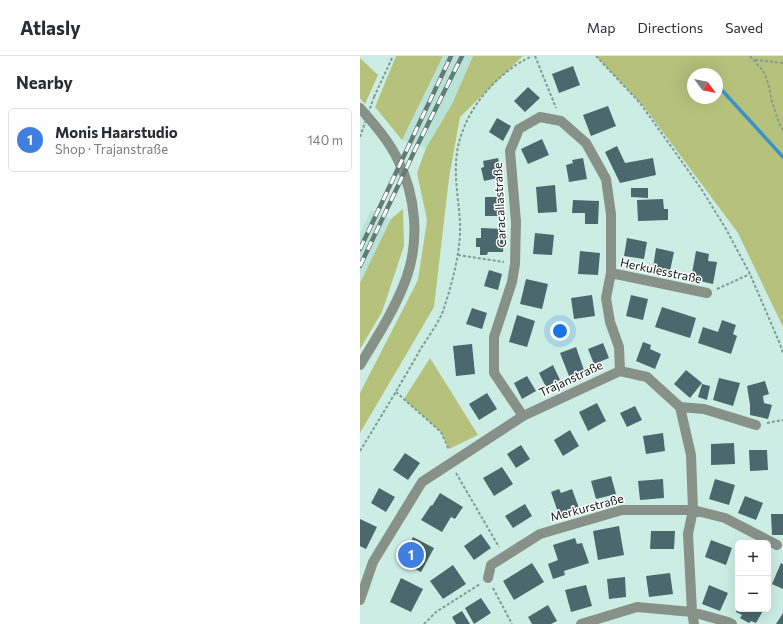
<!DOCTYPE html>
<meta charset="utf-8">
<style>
:root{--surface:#fff;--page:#f7f7f7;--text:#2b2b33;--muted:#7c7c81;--line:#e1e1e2;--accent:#90278b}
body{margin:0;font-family:Commissioner,sans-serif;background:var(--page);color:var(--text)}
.controls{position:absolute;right:12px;bottom:12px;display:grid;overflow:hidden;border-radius:6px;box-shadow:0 4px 16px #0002}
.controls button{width:36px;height:36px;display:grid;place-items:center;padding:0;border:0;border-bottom:1px solid var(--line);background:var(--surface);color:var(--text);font:20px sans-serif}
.compass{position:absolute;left:327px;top:12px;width:36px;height:36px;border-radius:50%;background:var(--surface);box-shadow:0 4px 16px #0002;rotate:122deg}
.you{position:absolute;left:200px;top:275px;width:14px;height:14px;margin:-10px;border:3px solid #fff;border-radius:50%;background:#1a73e8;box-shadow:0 0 0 6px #1a73e833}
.badge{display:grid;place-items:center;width:26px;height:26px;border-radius:50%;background:var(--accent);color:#fff;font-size:13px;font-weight:700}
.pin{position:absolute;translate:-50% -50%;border:2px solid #fff;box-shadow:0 1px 4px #0006}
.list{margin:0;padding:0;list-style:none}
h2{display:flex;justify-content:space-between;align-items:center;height:52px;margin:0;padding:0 16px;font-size:17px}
h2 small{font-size:13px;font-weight:400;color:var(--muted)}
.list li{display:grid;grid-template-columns:26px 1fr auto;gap:12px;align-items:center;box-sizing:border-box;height:64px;margin:0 8px 8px;padding:0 8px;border:1px solid var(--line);border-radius:6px}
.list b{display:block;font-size:15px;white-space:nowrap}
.list p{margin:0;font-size:13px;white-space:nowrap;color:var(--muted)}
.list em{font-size:13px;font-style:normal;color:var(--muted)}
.map{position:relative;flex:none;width:423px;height:568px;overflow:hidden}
header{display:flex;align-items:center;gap:24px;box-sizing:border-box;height:56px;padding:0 20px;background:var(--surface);border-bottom:1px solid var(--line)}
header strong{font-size:19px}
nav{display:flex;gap:22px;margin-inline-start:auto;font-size:14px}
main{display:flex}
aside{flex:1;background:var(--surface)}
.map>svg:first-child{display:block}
</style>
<header>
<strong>Atlasly</strong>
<nav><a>Map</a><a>Directions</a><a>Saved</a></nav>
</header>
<main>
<aside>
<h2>Nearby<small></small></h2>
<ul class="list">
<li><span class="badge" style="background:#3f7fe0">1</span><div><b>Monis Haarstudio</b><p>Shop · Trajanstraße</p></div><em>140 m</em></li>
</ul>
</aside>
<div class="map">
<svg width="423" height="568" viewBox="0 0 423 568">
<rect width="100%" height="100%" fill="#ccede4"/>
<path fill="#b9e3d8" d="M83 0H113L92 48 66 92 42 84Z
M11 154 31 163 0 227V177Z"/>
<path fill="#b6c17c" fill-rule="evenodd" d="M36 0H83L42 84 15 51Z
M113 0H163L100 61 89 122 74 251 0 377V337L58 224 67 164 57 117 66 92 92 48Z
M236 0H423V271L378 177 285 52ZM333 18H357V42H333Z
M0 2 18 19 5 48 0 42Z
M43 153 44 190 22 256 0 293V227L31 163Z
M70 302 118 379 89 393 81 376 44 343Z"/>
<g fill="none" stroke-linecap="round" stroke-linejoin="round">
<path stroke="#3893c8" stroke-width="3.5" d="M360 32 423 101"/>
</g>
<path fill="#4a686d" d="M213 10 220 29 199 37 192 18Z
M168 31 180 42 165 56 154 45Z
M248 50 256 70 231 80 223 59Z
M137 62 151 70 143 85 129 76Z
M182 83 189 99 168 108 161 93Z
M257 90 265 107 293 102 296 119 260 127 245 96Z
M138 102 142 121 124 125 121 112 124 111 123 105Z
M223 102 227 123 209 126 206 109 213 107 212 104Z
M195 129 197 156 178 157 176 131Z
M271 132H288V142L271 141Z
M125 141H143V160H125Z
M303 143 304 153H308V164L278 165 277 144Z
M213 144 239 145 238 168H225V157H212Z
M121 172 144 173 143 196H128L127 199H120V191H116V182H121Z
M175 177 194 179 192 199 173 198Z
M267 182 287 186 284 203 264 200Z
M296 192 314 196 310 215 293 212Z
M220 195 240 197 238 219 218 218Z
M336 195 349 198 348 205 357 206 353 228 331 223Z
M129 214 142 218 138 234 124 230Z
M166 223 188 228 182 253 160 248Z
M232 239 235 260 214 263 211 242Z
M271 239 288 243 283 264 266 260Z
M302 251 336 262 330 282 295 271Z
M112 252 127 257 122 273 106 268Z
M157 259 175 265 167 291 149 286Z
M362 264 376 269 373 278 377 280 371 298 338 287 343 271 358 276Z
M283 286 291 289 290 293 301 298 295 313 276 305Z
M243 287 249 302 234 308 228 293Z
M112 288 115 318 96 320 93 290Z
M216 291 224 314 209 320 200 297Z
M193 309 200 324 186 331 179 317Z
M326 314 342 327 330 342 314 328Z
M167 320 176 335 162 343 154 327Z
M359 322 380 327 373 350 353 344Z
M405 325 409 338 403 340 404 347 412 349 408 363 390 359V349L387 330Z
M342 328 350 330 347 344 338 341Z
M127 337 137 353 119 364 109 348Z
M237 347 246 365 228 375 219 356Z
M275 350 282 364 267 371 260 357Z
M210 374 219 390 203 400 194 384Z
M303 377 305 395 286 398 283 380Z
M374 387 375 408 351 409V388Z
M161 389 170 403 156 412 147 398Z
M389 394H407L408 414 390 415Z
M45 397 60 407 48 424 33 414Z
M142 411 153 428 134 440 123 422Z
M251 420 256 438 236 443 231 425Z
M303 423 304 442 280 444 278 425Z
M355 423 375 429 369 449 349 443Z
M19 432 35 441 26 456 11 447Z
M199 433 201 437 212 433 219 452 199 459 191 436Z
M80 437 103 451 95 463 91 461 82 476 61 464 71 449 72 450Z
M385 440 403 447 396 464 378 457Z
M165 448 172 460 153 472 145 460Z
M411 458H423V479H412Z
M0 463 17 471 6 493 0 490Z
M259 470 264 499 238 504 233 475Z
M291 475H315L314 493H290Z
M121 478 131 492 114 504 104 490Z
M53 481 74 492 61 516 41 506Z
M215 482 217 488 222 487 229 507 204 515 205 519 193 523 188 508 198 504 193 489Z
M351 484 372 492 366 509 345 501Z
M172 507 184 526 154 544 143 525Z
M421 507 423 508V533L412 528Z
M93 509 106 528 83 543 70 525Z
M310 517 313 538 289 541 286 520Z
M265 521 266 541 249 543 247 523Z
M41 522 63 533 51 556 30 546Z
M226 529 232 550 211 556 205 534Z
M349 529 368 537 360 555 342 548Z
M121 542 131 557 114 568 105 552Z
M188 549 197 565 191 568H172L168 561Z
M377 553H404L396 567 391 565 389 567 380 562 382 559 376 556Z
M102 555 110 568H96L92 561Z
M423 557V568H416Z"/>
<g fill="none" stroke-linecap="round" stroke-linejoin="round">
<path stroke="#829b94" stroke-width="2" stroke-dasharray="3 2" stroke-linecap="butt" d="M175 0 196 52
M236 0 280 47 340 131 366 173 390 218 420 288 423 298
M390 0 404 16 409 30 412 46 419 67 423 74
M395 4 423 7
M14 41 33 0
M98 199 144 206
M357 233 390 218
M36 336 81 376 89 394
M407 367 423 364
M0 395C20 362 41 328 60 294 67 282 81 264 84 252 93 224 101 195 100 166 99 147 95 128 96 108 97 63 132 19 172 0
M96 417 139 491
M133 532 152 568
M64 568 76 556 120 528"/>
<path stroke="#879188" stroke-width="10" d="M0 52C14 68 29 85 38 104 56 140 60 185 46 223 35 253 17 281 0 309
M251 217 347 237
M320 351 344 353 396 369
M163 360 134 317V281L152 226 155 208 156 166 150 95 159 73 180 61 201 65 226 87 246 123 251 158V217L246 242 250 266 259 291 260 315
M128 522 131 509 180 478 262 454H333L365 462 417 489
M0 544 13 506 62 426 163 360 260 315 287 321 320 351 331 399 333 454 328 478 332 556 334 568
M221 568 277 551 332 556 368 566 372 568"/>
<defs>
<path id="rail" d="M0 193 91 0
M0 210 54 96 102 0"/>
</defs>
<use href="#rail" stroke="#647a74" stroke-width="4.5"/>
<use href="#rail" stroke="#fff" stroke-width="3" stroke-dasharray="9" stroke-linecap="butt"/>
<path stroke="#829b94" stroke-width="2" stroke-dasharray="3 2" stroke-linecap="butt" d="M0 81 14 41"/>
</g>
<g text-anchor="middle" stroke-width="3" stroke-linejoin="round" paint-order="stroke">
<g font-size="12" fill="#0b1815" stroke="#fff">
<text transform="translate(140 149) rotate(-93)" y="4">Caracallastraße</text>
<text transform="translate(301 215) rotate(12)" y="4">Herkulesstraße</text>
<text transform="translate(211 323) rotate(-25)" y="4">Trajanstraße</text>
<text transform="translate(227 452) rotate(-15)" y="4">Merkurstraße</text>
</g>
</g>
</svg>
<div class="controls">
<button>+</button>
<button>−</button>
</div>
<svg class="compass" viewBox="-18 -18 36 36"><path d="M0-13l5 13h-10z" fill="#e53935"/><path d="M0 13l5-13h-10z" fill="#7c7c81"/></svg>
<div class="you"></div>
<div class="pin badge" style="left:51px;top:499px;background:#3f7fe0">1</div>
</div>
</main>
